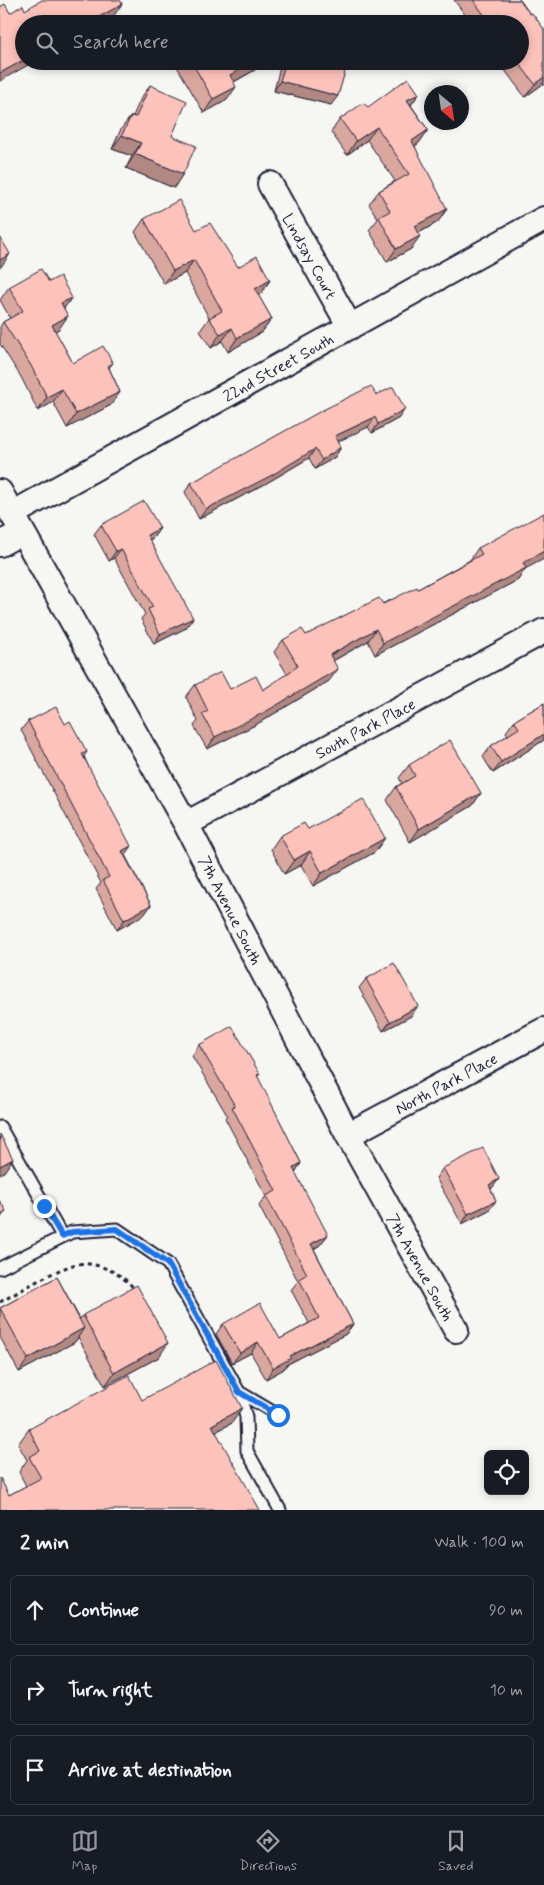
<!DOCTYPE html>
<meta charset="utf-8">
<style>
:root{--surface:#171b24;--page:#20242c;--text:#f1f3f6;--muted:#9ea1a6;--line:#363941;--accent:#9495a2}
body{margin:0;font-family:Mynerve,sans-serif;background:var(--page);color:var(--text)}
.controls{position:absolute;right:15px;bottom:15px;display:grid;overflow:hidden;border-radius:8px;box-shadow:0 2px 8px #0003}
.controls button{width:45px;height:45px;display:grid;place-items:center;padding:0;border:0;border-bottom:1px solid var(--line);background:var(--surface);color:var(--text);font:25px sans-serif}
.compass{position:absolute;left:424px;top:85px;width:45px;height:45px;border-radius:50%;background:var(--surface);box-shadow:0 2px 8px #0003;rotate:151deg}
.stop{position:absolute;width:15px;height:15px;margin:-11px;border:4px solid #1a73e8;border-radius:50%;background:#fff}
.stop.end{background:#1a73e8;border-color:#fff;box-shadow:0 1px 5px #0008}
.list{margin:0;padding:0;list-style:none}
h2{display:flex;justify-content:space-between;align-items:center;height:65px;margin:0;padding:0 20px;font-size:21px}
h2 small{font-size:16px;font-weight:400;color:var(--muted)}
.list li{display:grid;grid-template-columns:32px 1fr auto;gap:15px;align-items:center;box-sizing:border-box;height:70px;margin:0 10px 10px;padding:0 10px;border:1px solid var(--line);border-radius:8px}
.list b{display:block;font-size:19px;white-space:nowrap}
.list em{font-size:16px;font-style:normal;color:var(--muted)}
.icon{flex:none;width:28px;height:28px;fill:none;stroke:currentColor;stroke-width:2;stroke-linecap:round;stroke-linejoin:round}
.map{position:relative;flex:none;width:544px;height:1510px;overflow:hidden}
.search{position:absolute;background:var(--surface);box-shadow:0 2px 8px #0003;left:15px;right:15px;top:15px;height:55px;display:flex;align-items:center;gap:12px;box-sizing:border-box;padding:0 18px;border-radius:28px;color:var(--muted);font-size:19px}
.sheet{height:305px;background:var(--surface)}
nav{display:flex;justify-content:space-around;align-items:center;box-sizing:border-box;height:70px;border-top:1px solid var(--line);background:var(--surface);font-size:14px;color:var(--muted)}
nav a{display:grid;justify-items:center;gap:2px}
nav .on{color:var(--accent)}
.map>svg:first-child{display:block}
</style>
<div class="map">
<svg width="544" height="1510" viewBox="0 0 544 1510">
<rect width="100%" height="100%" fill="#f6f6f2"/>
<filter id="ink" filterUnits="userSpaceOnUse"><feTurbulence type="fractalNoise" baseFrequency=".02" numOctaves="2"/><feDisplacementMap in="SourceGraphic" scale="10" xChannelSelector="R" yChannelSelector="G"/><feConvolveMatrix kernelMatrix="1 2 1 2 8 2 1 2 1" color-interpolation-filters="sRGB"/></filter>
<g filter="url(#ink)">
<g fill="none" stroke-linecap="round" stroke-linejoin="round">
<defs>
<path id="lane" d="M0 1127 62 1236
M0 1268 72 1232 117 1229 168 1264 239 1392 278 1415
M239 1392 246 1417 247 1451 280 1510"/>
<path id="street" d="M270 184 350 327
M0 492 186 824 348 1135 456 1330
M12 514 544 219
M0 544 22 532
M186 824 544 631
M348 1135 544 1030"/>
</defs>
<use href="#lane" stroke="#22223b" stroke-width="15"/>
<use href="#street" stroke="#22223b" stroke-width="28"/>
<path stroke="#22223b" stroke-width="3" stroke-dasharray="4 4" stroke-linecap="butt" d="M0 1302C23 1290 48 1273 73 1265 93 1259 123 1273 135 1290
M164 1343 168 1350"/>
<use href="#lane" stroke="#f6f6f2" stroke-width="11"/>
<use href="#street" stroke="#f6f6f2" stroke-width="24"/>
</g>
<path fill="#daa79f" stroke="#22223b" d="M454 0H520L530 14 544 29V86L543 84 525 97 498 61H520V24H472Z
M176 61H261L255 70 234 82 227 100 204 113 175 63Z
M284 61H348L331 105 274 91 280 67Z
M150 85 172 136 174 188 126 168 132 156 112 149 121 129 131 116H133L141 98Z
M419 94 411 105 428 130 419 143 415 146 438 222 419 233 411 249 387 262 369 230 378 219 369 204 379 191 395 181 367 140 347 155 331 132 340 119 368 107Z
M144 219 196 230 238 267 270 280 261 294 258 295 272 319 262 332 228 352 222 341 211 348 200 331 209 318 185 273 164 284 135 232Z
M9 287 64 308 59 329 55 331 73 363H113L109 368 120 392 111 405 67 428 53 402 38 411 21 377 0 344V327L3 322 10 318 0 300Z
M376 395 399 418 372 433 368 427 338 441 341 447 335 457 315 469 309 458 265 484 199 519 185 492 191 483Z
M101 525 160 528 153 538 149 540 186 628 154 644 141 619 145 614 114 558 109 561 94 534Z
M478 548 525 569 518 580 375 655 368 641 333 661 329 681 257 724 207 749 194 726 198 721 186 697 195 685 230 689 263 690 287 674 274 652 283 640 306 635 418 589 470 560Z
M544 703V740L493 773 483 757 491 746 508 735 506 732 514 721Z
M28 721 65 724 87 752 84 756 125 855 151 905 144 915 117 930 96 889 101 883 21 730Z
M409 765 481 793 472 806 410 842 387 800 396 787 402 783 399 778Z
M308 829 375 852 313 886 301 865 284 874 271 849 280 836Z
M366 979 411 1016 383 1031 359 988Z
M199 1045 260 1074 257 1077 301 1163 295 1172 320 1245 314 1249 353 1324 346 1334 286 1365 284 1369 266 1379 251 1353 232 1363 216 1334 223 1324 280 1339 309 1323 291 1290 298 1281 259 1206 266 1196 225 1118 227 1115 192 1056Z
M443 1168 499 1179 492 1188 491 1189 489 1210 462 1224 436 1178Z
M57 1277 80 1319 83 1315 159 1357 105 1386 78 1337 75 1342 19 1372 0 1337V1308Z
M142 1400 232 1423 216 1432 9 1495 26 1486 19 1472 27 1460 18 1444 29 1429Z"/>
<path fill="#b18882" stroke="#22223b" d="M122 4 113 17 101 24H87Z
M24 60V61H35L0 81V73Z
M256 61H261L255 70 221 89 230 75Z
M544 77V82L543 84 525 97 535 84Z
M280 81 338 96 331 105 274 91Z
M236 87 227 100 204 113 213 99Z
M419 94 409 107 407 100Z
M377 127 367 140 347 155 356 141Z
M428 130 419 143 403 154 412 141Z
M122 135 141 143 132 156 112 149Z
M135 154 183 174 174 188 126 168Z
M447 209 438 222 406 240 415 226Z
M420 236 411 249 387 262 396 249Z
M10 254 1 267H0V260Z
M194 260 185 273 164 284 173 271Z
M270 280 261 294 246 302 255 289Z
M72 298 62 311 61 303Z
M68 316 59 329 42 338 52 325Z
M272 319 262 332 228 352 237 338Z
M232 328 222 341 211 348 220 334Z
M62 389 53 402 38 411 47 397Z
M120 392 111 405 67 428 76 414Z
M405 409 399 418 372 433 378 424Z
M375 417 368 427 329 446 335 436Z
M341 447 335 457 315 469 322 460Z
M315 449 309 458 265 484 199 519 206 509Z
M160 528 153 538 140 544 147 535Z
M121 549 114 558 109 561 116 551Z
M544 551V559L525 569 518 580 375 655 383 643Z
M193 618 186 628 154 644 160 634Z
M376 629 368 641 322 667 330 655Z
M338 669 329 681 257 724 207 749 215 737Z
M544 734V740L493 773 501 762Z
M481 793 472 806 410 842 419 829Z
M385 838 375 852 313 886 322 873Z
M131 846 124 856 122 851Z
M310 851 301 865 284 874 294 860Z
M151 905 144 915 117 930 124 920Z
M418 1006 411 1016 383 1031 390 1022Z
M13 1159 4 1172 0 1174V1166Z
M301 1163 294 1174 293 1168Z
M499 1179 492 1188 482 1194 489 1185Z
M496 1201 489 1210 462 1224 468 1214Z
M6 1211 0 1219V1214Z
M328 1235 320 1245 304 1254 311 1244Z
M353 1324 346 1334 286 1365 284 1369 266 1379 273 1368 290 1356Z
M84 1328 75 1342 19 1372 28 1359Z
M258 1342 251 1353 232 1363 240 1353Z
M168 1343 159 1357 105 1386 114 1373Z
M242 1408 232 1423 201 1439 212 1425Z"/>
<path fill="#fdc2b9" stroke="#22223b" d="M42 0H120L122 4 87 24H24V60L0 73V7L5 4 10 13 23 5 25 10Z
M473 0H520L530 14 532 13 544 29V77L535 84 517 61H520V24H491Z
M242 16 246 24H228Z
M191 61H256L230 75 236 87 213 99Z
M286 61H348L338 96 280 81Z
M408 78 419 94 407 100 428 130 412 141 447 209 415 226 420 236 396 249 379 217 390 211 379 191 409 174 377 127 356 141 340 119 363 103 368 107Z
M150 85 187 101 172 136 196 146 183 174 135 154 141 143 122 135 131 116 136 117Z
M179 200 196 230 210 223 238 267 257 256 270 280 255 289 272 319 237 338 232 328 220 334 209 318 222 311 194 260 173 271 144 219Z
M0 237 10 254 0 260Z
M41 269 49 282 60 276 72 298 61 303 68 316 52 325 73 363 103 346 113 363 108 366 120 392 76 414 62 389 47 397 30 364 3 322 23 311 9 287Z
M371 386 376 395 393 387 405 409 378 424 375 417 335 436 341 447 322 460 315 449 272 475 206 509 191 483 321 411Z
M144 501 160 528 147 535 193 618 160 634 148 609 153 607 121 549 116 551 101 525Z
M544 513V551L523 563 526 568 383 643 376 629 330 655 338 669 265 712 215 737 202 714 208 711 195 685 221 672 230 689 256 676 263 690 298 666 283 640 302 629 306 635 379 598 383 604 417 587 418 589 482 554 478 548Z
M544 703V734L501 762 491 746 519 728 514 721Z
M56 707 65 724 70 721 87 752 82 754 131 846 122 851 151 905 124 920 103 880 109 877 28 721Z
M450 740 481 793 419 829 396 787 415 776 409 765Z
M363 799 385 838 322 873 310 851 294 860 280 836 304 823 308 829Z
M394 963 418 1006 390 1022 366 979Z
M232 1026 260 1074 257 1075 301 1163 293 1168 328 1235 311 1244 353 1324 290 1356 291 1358 273 1368 258 1342 240 1353 223 1324 260 1303 280 1339 319 1318 299 1279 307 1274 266 1196 276 1191 232 1107 235 1106 199 1045Z
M0 1134 13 1159 0 1166Z
M483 1148 499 1179 489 1185 496 1201 468 1214 443 1168Z
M0 1201 6 1211 0 1214Z
M57 1277 84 1328 28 1359 0 1308Z
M137 1285 168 1343 114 1373 83 1315Z
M216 1360 242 1408 212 1425 260 1510H0V1478L9 1495 41 1478 29 1457 40 1451 29 1429 129 1375 142 1400Z"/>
</g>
<g fill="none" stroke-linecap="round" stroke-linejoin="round" filter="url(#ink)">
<path stroke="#1a73e8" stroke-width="6" d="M44 1206 62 1236 72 1232 117 1229 168 1264 239 1392 278 1415"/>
</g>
<g text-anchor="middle" stroke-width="5" stroke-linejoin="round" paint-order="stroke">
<g font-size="16" fill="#22223b" stroke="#f6f6f2">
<text transform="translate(310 256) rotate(61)" y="6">Lindsay Court</text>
<text transform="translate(278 367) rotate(-29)" y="6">22nd Street South</text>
<text transform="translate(365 728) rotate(-28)" y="6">South Park Place</text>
<text transform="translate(231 910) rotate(63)" y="6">7th Avenue South</text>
<text transform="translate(446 1083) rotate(-28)" y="6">North Park Place</text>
<text transform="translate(421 1267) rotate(61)" y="6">7th Avenue South</text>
</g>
</g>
</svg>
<div class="controls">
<button><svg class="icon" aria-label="locate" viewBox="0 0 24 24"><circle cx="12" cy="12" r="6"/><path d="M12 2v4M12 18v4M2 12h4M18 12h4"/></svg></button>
</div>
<svg class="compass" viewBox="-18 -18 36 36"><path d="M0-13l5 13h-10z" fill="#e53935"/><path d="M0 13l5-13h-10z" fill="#9ea1a6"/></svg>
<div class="stop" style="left:278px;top:1415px"></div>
<div class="stop end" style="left:44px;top:1206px"></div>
<div class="search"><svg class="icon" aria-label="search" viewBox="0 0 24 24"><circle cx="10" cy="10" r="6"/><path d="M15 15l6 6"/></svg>Search here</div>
</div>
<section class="sheet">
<h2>2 min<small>Walk · 100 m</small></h2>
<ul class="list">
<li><svg class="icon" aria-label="ahead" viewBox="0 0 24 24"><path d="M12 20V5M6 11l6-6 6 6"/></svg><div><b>Continue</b></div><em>90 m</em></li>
<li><svg class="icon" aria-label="right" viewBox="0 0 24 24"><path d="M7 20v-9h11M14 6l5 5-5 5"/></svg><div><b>Turn right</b></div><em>10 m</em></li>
<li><svg class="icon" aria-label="arrive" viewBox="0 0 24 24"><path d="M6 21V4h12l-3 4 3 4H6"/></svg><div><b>Arrive at destination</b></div></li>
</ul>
</section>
<nav>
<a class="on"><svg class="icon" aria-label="map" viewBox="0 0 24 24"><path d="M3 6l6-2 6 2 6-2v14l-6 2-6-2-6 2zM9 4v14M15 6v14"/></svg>Map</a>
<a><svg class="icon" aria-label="directions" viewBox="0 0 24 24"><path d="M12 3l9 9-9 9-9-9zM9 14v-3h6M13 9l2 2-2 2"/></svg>Directions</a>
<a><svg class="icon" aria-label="saved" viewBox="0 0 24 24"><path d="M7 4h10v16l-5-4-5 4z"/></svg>Saved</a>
</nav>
